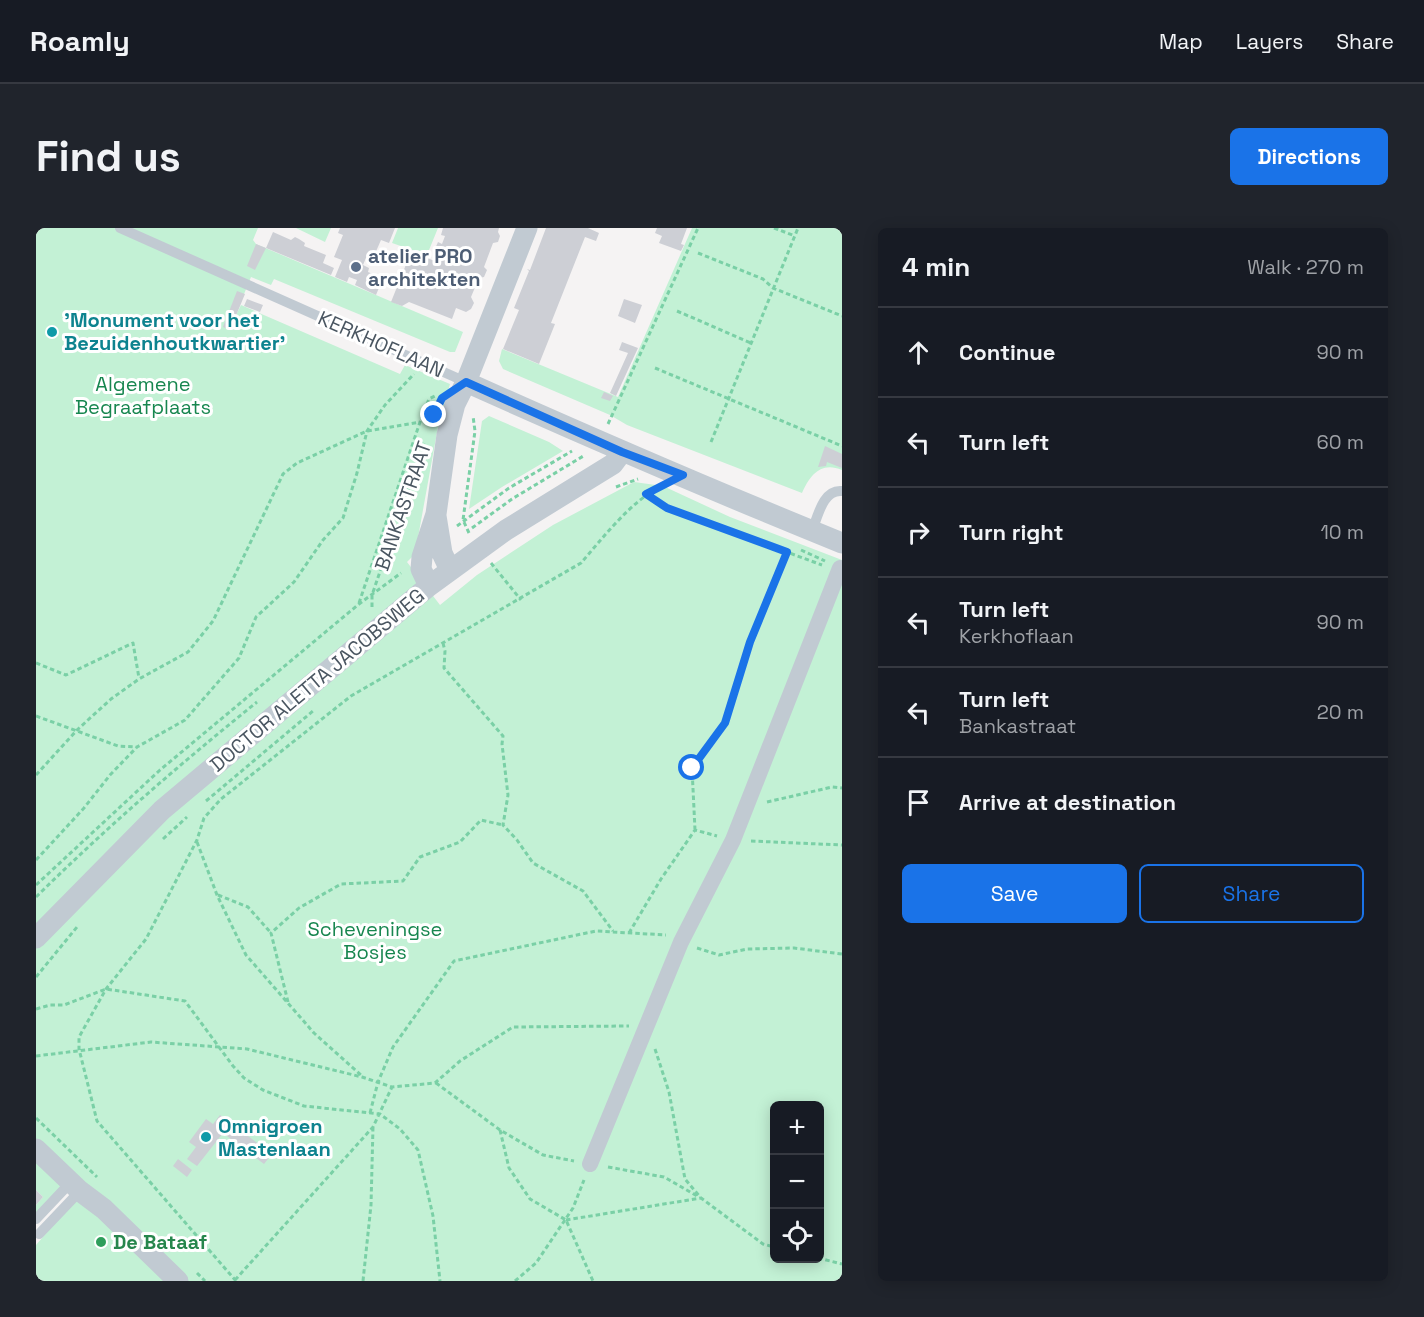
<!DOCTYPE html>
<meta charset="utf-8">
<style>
:root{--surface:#171b24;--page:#20242c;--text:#f1f3f6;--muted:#9ea1a6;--line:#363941;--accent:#1a73e8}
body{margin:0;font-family:"Space Grotesk",sans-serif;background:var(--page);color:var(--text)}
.controls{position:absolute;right:18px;bottom:18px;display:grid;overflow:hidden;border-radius:9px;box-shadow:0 3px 15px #0003}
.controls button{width:54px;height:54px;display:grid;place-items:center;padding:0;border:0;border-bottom:2px solid var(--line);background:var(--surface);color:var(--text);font:30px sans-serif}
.stop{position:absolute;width:18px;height:18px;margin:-14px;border:4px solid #1a73e8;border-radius:50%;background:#fff}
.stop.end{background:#1a73e8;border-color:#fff;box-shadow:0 2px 6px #0008}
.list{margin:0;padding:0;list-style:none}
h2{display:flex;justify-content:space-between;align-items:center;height:78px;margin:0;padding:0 24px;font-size:26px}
h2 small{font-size:20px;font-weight:400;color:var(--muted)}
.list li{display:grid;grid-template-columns:39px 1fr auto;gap:18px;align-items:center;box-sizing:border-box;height:90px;padding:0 24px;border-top:2px solid var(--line)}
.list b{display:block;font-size:22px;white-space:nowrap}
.list p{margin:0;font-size:20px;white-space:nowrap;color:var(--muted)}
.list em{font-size:20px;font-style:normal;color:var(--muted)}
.actions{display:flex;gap:12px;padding:18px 24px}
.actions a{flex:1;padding:14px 0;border:2px solid var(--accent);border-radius:9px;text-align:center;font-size:21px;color:var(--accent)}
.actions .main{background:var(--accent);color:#fff}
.icon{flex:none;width:33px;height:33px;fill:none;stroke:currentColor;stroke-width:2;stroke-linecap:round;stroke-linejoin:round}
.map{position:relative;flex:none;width:806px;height:1053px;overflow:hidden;border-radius:9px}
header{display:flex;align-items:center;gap:36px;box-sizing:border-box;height:84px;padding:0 30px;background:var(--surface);border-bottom:2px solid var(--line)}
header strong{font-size:28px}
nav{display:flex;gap:33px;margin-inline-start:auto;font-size:21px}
.intro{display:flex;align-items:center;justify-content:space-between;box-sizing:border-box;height:144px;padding:0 36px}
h1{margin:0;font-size:42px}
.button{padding:15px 27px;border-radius:9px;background:var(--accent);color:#fff;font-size:21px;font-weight:700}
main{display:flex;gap:36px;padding:0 36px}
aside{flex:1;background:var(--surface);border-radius:9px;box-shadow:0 3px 15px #0003}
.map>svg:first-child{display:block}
</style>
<header>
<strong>Roamly</strong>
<nav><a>Map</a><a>Layers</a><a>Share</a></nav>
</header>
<div class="intro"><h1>Find us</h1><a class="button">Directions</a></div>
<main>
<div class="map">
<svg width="806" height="1053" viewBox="0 0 806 1053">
<rect width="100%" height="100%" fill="#f5f3f3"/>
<path fill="#c3f1d5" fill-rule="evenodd" d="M0 0H222L217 12 220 16 427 104 419 124H414L238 51 235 57 215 49 197 93 205 77 364 146 369 137 414 156 402 199 379 326 371 334 404 377 441 347 517 297 598 254 627 258 694 289 806 332V1053H0V1017L45 965 35 955 0 991V977L7 969 0 962ZM738 878H784V1030H738Z
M260 0H295L289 14Z
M362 0H402L391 27 356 15Z
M656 0H806V242C785 233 774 247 766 265L591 197 574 187 467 141 463 133 466 121 582 169Z
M453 188 513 214 527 223 466 259 433 281 446 193Z"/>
<path fill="#cdcfd5" d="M304 0H359L353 15 345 12 338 28 332 25 327 37 333 40 332 44 347 50 340 67 319 57 321 52 313 49 311 54 299 49 306 32 298 29 307 7 302 5Z
M407 0H463L462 4 464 8 462 14 457 15 448 39 451 42 448 49 443 50 435 69 438 75 435 81 430 84 420 80 416 91 373 74 366 78 355 74 375 24 399 33 403 25 398 23 402 14 406 16 409 8 405 7Z
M510 0H552L563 5 560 13 549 9 515 95 519 96 503 136 467 121 483 82 478 80 493 43 491 41 494 42Z
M621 0H651L645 16 648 17 645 23 623 15 626 8 619 5Z
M237 4 255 12 259 9 263 11 269 15 268 18 290 27 287 35 298 40 295 47 230 20Z
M220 16 230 20 219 42 211 38Z
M201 63 209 66 194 102 187 99Z
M211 71 227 77 224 84 208 78Z
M588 71 606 77 599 95 582 88Z
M586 114 602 120 580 168 574 165 592 125 583 122Z
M568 164 577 168 574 173 565 170Z
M789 218 806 226V240L791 234 790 238 782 239Z
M184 887 236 926 228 936 187 905 161 938 151 931 160 919 153 914 170 891 177 896Z
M142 931 156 942 151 949 137 938Z
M0 962 7 969 0 977Z"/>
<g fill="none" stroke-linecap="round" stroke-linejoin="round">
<path stroke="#7ad0a6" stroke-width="3" stroke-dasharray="4.5 3" stroke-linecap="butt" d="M738 0 759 8
M662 25 727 51 737 60 806 88
M641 83 715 115
M619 140 806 218
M572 196 662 0
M675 214 762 0
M580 259 602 251
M610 265 631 280 786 337
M421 298 473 260 536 223
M436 300 476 271 549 227
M433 305 427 292 439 203 437 188
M765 322 789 333
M455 335 485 372
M323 375 384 194 393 171 401 167
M336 379V367L388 215
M407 415 409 423 408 440 467 508 466 516 472 567 467 597 481 612 497 635 547 663 577 703
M0 435 30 447 97 415 103 450
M0 488 82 518 101 519
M0 547 41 502 75 471 103 451 152 424 177 393 247 246 261 235 331 203 384 194
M170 573 277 483
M731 574 796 559 806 560
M659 602 656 540 689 495 714 414 751 324
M127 611 151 589
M715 613 806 617
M161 614 181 667 210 727 278 805 325 847
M0 632 48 580 74 547 101 519 149 492 203 430 220 389 258 354 287 312 307 290 321 245 331 203 349 177 378 146
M0 657 124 542 323 376 365 345
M182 667 212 679 235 705
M0 669C70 600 144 536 221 474
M593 705 625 651 659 602 681 608
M661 720 683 727 711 721 758 720 806 726
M0 749 41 699
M252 774 235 705 263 680 305 656 367 653 384 629 424 614 445 592 467 597
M0 781 14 777H28L70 761 149 773 197 838 208 850 227 862 268 878 344 886 364 901 382 922 397 988 404 1053
M619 821 633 864 649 951 665 970 727 1016 738 1019
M0 828 115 814 211 821 326 849 356 859 399 855 424 833 477 799 593 798
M400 855 464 902 507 927 538 933
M334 885 342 854 357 819 418 733 560 703 630 707
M0 890 61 949
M464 902 473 940 494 971 530 992 557 1053
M572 939 628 949 663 969
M530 992 665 970
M782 1030 806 1036
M161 1045 169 1053
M199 1052 337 899 356 859
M200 1053 61 893 43 821V809L70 761 110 711 161 612 168 590 185 571 315 468 545 335C565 312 596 272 623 260
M327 1053 335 977 337 899
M479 1053 500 1035 537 980 548 952"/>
<path stroke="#c1cad2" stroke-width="10" d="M84 0 430 154
M776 303C782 288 787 261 806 263
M0 991 35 954
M3 1006 44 963"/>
<path stroke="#c1cad2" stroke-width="16" d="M554 936 645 714 697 612 804 340"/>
<path stroke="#c1cad2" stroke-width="21" d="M430 154C555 210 680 264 806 315
M400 288 406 325 414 342
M393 358 385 341 386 329 400 286 411 207 419 176 430 154 491 0
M0 710 126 582 393 358 470 302 577 236 586 224
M0 921 44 963 68 981 142 1053"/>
</g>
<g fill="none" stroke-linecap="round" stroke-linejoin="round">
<path stroke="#1a73e8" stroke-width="8" d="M398 187 406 170 430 154 586 224 647 247 610 266 631 280 751 324 714 414 689 495 656 540"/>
</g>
<circle fill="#5c6f8a" stroke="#fff" stroke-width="2" cx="320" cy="39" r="6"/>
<g fill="#0f9aa8" stroke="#fff" stroke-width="2">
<circle cx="16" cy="104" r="6"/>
<circle cx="170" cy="909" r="6"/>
</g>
<circle fill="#2e9e5b" stroke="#fff" stroke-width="2" cx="65" cy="1014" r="6"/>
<g text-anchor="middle" stroke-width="6" stroke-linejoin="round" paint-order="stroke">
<g font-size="20" font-weight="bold" fill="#4e5e75" stroke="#fff" text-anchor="start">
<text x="332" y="35">atelier PRO<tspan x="332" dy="23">architekten</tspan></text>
</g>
<g font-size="20" font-weight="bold" fill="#0d838f" stroke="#fff" text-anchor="start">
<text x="28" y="99">'Monument voor het<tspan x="28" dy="23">Bezuidenhoutkwartier'</tspan></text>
<text x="182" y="905">Omnigroen<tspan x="182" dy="23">Mastenlaan</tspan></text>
</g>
<g font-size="20" fill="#4a5661" stroke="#fff">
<text transform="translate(345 116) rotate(24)" y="7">KERKHOFLAAN</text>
<text transform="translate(367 278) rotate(-71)" y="7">BANKASTRAAT</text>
<text transform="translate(281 452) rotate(-40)" y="7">DOCTOR ALETTA JACOBSWEG</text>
</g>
<g font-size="20" fill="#17864f" stroke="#fff">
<text x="107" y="163">Algemene<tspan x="107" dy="23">Begraafplaats</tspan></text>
<text x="339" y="708">Scheveningse<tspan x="339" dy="23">Bosjes</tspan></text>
</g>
<g font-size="20" font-weight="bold" fill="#27864d" stroke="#fff" text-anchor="start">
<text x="77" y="1021">De Bataaf</text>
</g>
</g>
</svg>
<div class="controls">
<button>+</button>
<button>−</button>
<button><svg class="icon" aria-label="locate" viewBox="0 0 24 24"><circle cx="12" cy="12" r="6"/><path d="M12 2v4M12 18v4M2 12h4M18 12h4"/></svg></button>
</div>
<div class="stop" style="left:656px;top:540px"></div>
<div class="stop end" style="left:398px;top:187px"></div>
</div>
<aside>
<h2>4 min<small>Walk · 270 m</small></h2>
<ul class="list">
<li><svg class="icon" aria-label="ahead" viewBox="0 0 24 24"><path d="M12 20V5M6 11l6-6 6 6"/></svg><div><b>Continue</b></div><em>90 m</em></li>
<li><svg class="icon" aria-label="left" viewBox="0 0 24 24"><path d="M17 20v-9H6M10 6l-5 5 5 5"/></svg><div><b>Turn left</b></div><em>60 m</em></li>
<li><svg class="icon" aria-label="right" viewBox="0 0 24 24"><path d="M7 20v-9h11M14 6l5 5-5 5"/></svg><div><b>Turn right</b></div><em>10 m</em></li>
<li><svg class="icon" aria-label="left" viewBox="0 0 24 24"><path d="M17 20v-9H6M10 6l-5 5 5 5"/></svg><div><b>Turn left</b><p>Kerkhoflaan</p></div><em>90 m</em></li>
<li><svg class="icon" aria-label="left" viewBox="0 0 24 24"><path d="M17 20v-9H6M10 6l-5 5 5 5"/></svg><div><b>Turn left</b><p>Bankastraat</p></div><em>20 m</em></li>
<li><svg class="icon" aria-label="arrive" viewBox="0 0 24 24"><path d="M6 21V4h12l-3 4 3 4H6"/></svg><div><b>Arrive at destination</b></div></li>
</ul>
<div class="actions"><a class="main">Save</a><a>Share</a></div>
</aside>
</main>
